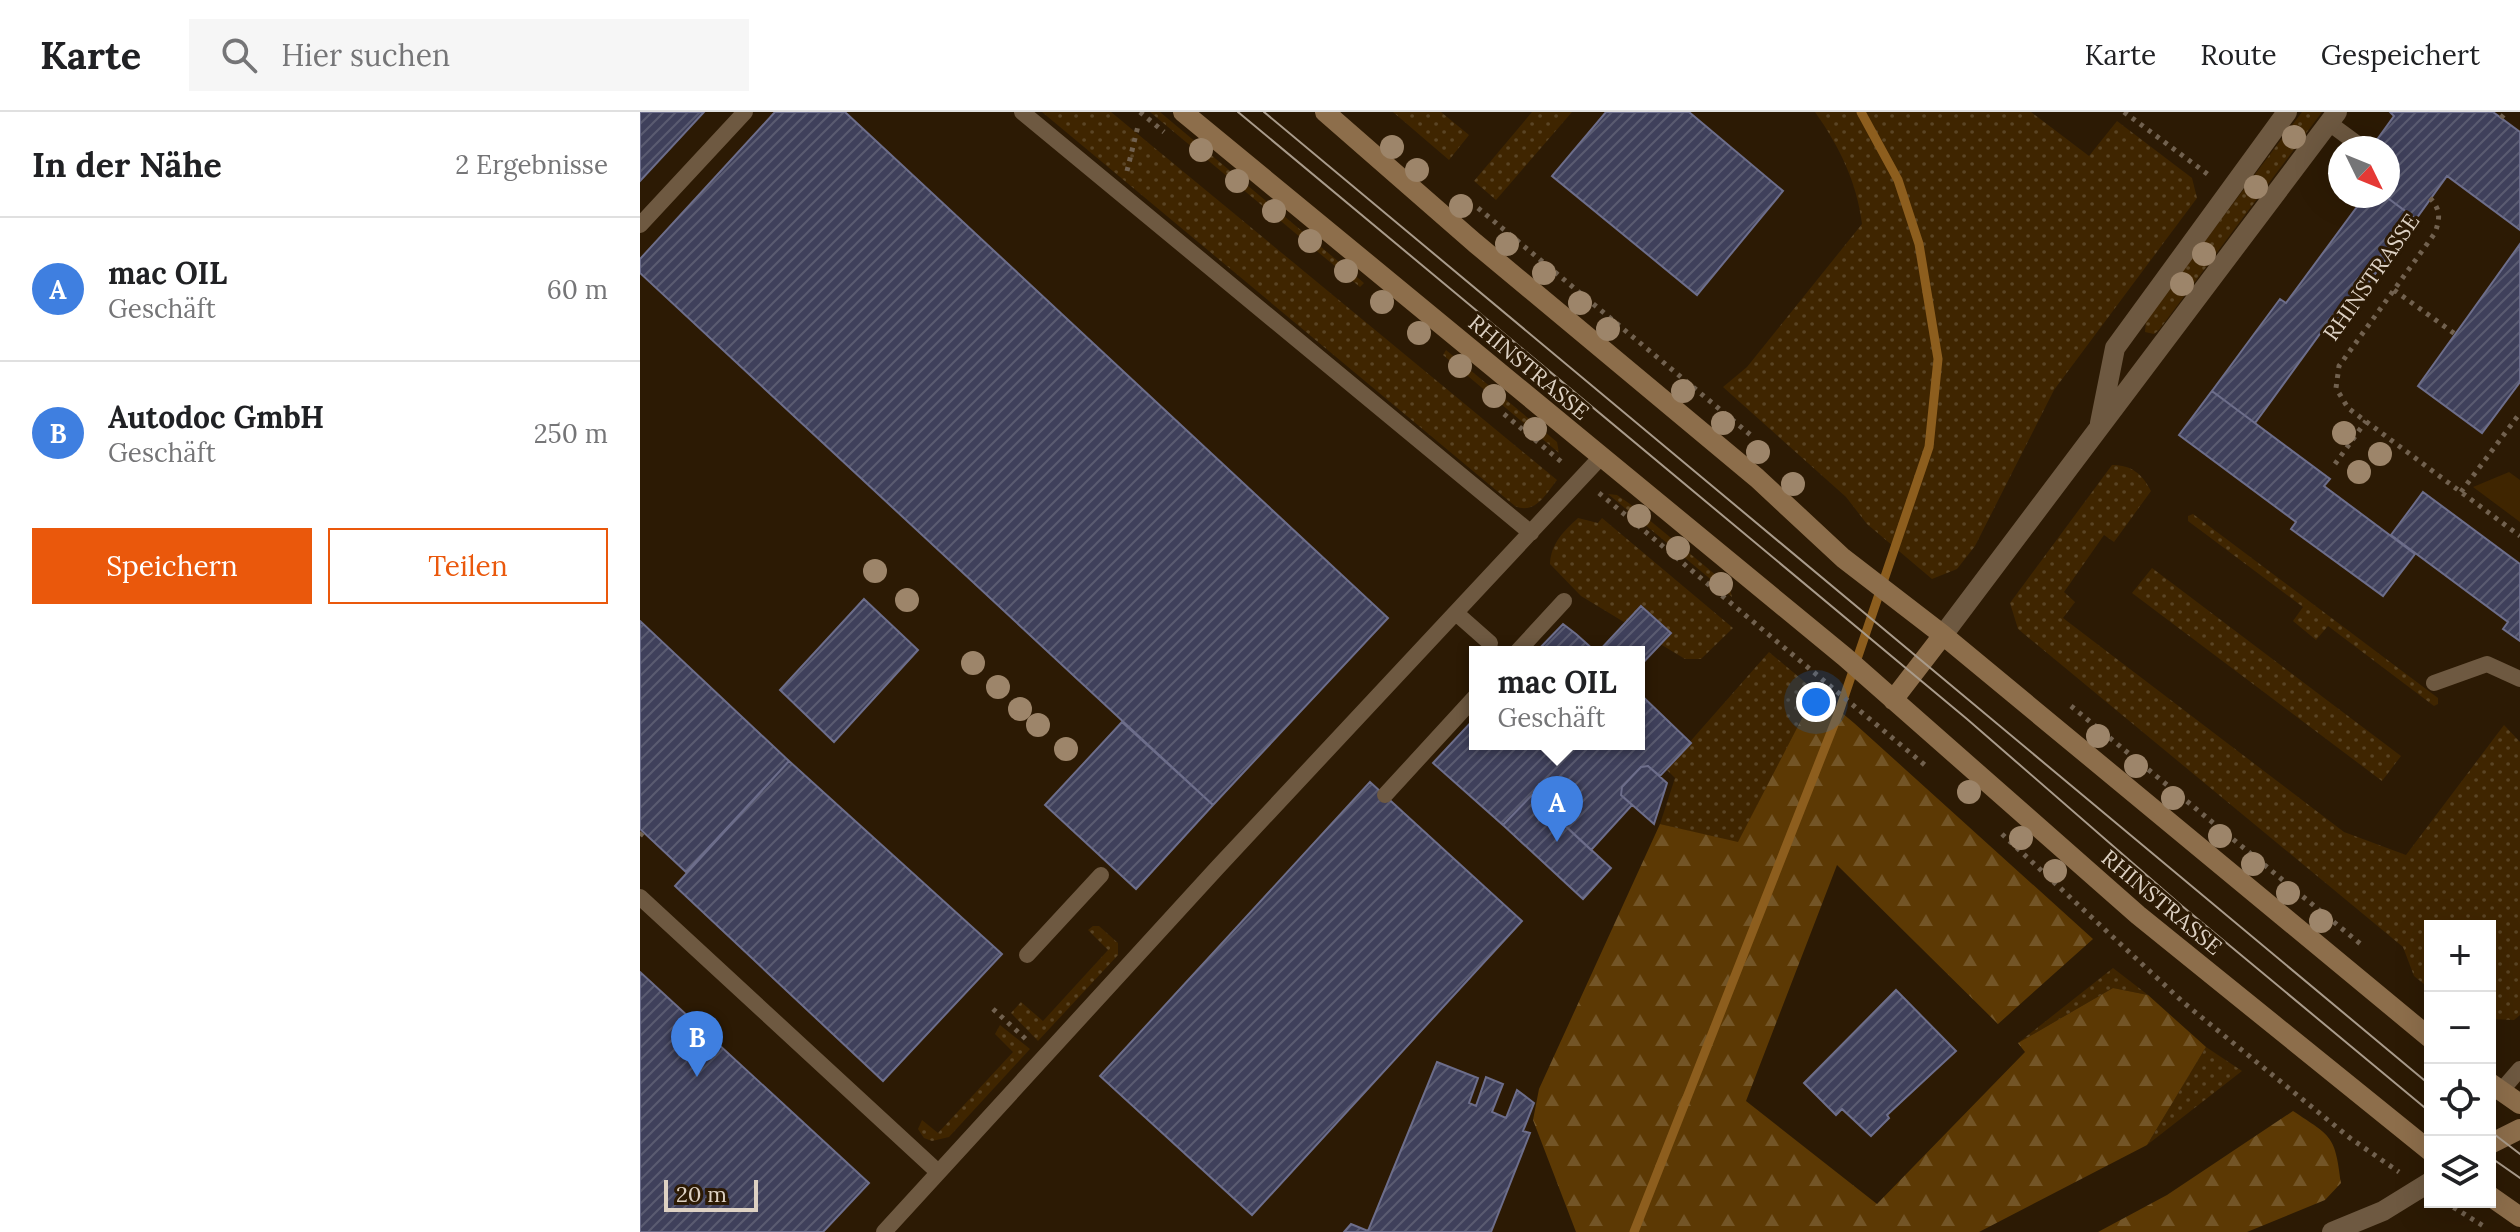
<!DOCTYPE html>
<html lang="de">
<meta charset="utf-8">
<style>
:root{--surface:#fff;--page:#f6f6f6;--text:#202124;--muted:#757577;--line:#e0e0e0;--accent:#ea580c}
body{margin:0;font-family:Lora,serif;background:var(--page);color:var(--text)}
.controls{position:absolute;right:24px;bottom:24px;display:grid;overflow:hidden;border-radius:0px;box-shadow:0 8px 32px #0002}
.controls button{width:72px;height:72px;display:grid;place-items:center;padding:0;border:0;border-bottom:2px solid var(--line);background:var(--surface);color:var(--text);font:40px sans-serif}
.compass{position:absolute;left:1688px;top:24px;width:72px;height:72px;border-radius:50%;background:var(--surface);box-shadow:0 8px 32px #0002;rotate:133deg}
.scale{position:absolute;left:24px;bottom:20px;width:94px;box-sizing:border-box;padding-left:8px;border:4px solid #ddd1c3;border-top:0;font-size:22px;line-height:28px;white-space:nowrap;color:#ddd1c3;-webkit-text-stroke:6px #2c1a04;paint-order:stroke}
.you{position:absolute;left:1176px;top:590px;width:28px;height:28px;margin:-20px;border:6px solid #fff;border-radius:50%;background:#1a73e8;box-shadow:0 0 0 12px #1a73e833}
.badge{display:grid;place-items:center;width:52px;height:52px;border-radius:50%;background:var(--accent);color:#fff;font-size:26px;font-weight:700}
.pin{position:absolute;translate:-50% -66px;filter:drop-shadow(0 2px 4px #0008)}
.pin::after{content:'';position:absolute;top:42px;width:28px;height:24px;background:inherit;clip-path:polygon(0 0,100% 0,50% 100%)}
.popup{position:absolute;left:829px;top:534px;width:176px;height:104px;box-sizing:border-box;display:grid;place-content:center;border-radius:0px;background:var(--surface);filter:drop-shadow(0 2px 6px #0005);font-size:26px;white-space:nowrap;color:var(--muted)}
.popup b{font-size:30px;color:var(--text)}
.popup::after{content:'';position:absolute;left:50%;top:100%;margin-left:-16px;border:16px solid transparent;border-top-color:var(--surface)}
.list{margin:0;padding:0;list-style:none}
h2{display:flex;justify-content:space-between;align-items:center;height:104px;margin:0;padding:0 32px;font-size:34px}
h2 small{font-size:26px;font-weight:400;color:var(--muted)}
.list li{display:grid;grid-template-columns:52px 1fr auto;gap:24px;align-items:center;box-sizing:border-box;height:144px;padding:0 32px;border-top:2px solid var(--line)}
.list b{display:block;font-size:30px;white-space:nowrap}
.list p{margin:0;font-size:26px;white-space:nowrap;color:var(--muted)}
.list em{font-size:26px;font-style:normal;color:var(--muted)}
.actions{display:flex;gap:16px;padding:24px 32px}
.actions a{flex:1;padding:18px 0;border:2px solid var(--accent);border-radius:0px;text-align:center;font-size:28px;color:var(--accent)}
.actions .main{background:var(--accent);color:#fff}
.icon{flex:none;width:44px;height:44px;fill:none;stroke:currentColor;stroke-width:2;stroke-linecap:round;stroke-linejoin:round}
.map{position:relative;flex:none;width:1880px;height:1120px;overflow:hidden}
header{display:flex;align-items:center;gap:48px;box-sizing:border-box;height:112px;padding:0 40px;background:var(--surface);border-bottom:2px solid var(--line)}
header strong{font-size:38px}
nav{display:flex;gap:44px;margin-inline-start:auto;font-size:28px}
.search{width:560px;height:72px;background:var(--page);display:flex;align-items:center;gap:20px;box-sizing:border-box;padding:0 28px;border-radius:0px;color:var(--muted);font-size:30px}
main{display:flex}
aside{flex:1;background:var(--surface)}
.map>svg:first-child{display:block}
</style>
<header>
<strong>Karte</strong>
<div class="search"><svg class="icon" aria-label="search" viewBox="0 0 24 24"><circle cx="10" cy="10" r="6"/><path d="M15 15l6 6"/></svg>Hier suchen</div>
<nav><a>Karte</a><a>Route</a><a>Gespeichert</a></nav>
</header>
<main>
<aside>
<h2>In der Nähe<small>2 Ergebnisse</small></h2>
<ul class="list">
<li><span class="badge" style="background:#3f7fe0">A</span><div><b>mac OIL</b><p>Geschäft</p></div><em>60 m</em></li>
<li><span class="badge" style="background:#3f7fe0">B</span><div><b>Autodoc GmbH</b><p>Geschäft</p></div><em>250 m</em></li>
</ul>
<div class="actions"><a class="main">Speichern</a><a>Teilen</a></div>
</aside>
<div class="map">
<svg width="1880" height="1120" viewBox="0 0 1880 1120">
<defs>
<pattern id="green-dots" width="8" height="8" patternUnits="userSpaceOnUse" patternTransform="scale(2)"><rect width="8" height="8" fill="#3f2500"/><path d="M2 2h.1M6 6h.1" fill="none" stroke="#5a4424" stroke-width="1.8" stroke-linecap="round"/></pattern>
<pattern id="forest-firs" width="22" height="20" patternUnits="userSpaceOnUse" patternTransform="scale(2)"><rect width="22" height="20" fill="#5c3904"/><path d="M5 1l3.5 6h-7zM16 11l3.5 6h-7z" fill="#735527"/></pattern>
<pattern id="building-hatch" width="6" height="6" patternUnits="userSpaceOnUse" patternTransform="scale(2)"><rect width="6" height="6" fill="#3f405b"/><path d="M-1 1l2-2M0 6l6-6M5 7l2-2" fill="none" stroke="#5a5b71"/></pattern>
</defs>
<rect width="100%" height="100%" fill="#2c1a04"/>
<path fill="url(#green-dots)" d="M402 0H471L917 368C906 382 895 403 875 394Z
M510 0H520L724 171 720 175Z
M753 0H801L829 23 809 48Z
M892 0H932L856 88 834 69Z
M1175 0H1391L1449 44 1477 9 1552 66 1557 86 1414 278 1335 434 1317 457 1292 467 1227 412 1206 385 1083 275 1107 255 1222 112C1217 70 1199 34 1175 0Z
M1662 0H1682L1519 218 1514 222 1505 220 1506 207Z
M806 238 917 330 919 341 803 243Z
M1472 353C1492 353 1502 362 1511 379L1474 430 1464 423 1424 480 1435 490 1423 506 1704 720 1766 743 1864 613 1880 630V903L1874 908 1850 907V814H1790V877L1774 864 1763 835 1378 517 1370 491Z
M968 382 977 383 990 392 1089 474 1092 485Z
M1553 402 1798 586V592L1794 594 1688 514 1676 528 1653 509 1663 495 1548 409V404Z
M938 406 958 411 962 406 1093 516 1061 547H1045L941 484 910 452C911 431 924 419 938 406Z
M1512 456 1761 644 1742 669 1492 481Z
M1129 540 1190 591 1173 585 1098 731 1020 712 1035 666 1026 657Z
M453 814H459L478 831V843L398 929 371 901 381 890 403 909 468 838 448 818Z
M1473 856 1508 883 1473 876 1378 931Z
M360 913 390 937 309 1025 292 1029 284 1026 278 1017 282 1008 298 1021 373 940 355 922Z
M1566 935 1602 959 1507 1033Z"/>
<path fill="url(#forest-firs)" d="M1173 585 1190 591 1214 611 1453 827 1358 912 1197 753 1106 989 1237 1092 1385 940 1378 931 1473 876 1508 883 1566 935 1507 1033 1339 1120H936L893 1008 899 977 1020 712 1098 730Z
M1653 999C1692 1025 1695 1023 1701 1071L1685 1088 1607 1120H1458L1527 1083Z"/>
<path fill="#3f2500" d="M1869 360 1880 368V410L1833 375Z"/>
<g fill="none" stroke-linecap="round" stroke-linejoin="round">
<path stroke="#8d5e1e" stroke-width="9" d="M994 1120 1199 600 1289 335 1298 247 1279 132 1258 68 1221 0"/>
</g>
<path fill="url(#building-hatch)" stroke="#6d6e8b" stroke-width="2" d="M0 0H64L0 69Z
M135 0H205L748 506 573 693 0 161V147Z
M966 0H1049L1143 79 1057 183 912 64Z
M1750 0H1853L1880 20V118L1807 64 1776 107 1745 84H1748V36H1731L1754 4Z
M1725 84H1745L1776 107 1689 224 1682 219 1615 311 1572 279 1640 187 1646 191Z
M1880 132V270L1842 321 1778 274Z
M1572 279 1690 367 1684 374 1775 442 1743 484 1651 417 1656 410 1539 323Z
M1783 380 1880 452V529L1863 517 1868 510 1751 423Z
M224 487 278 538 194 630 140 578Z
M1001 494 1031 521 999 555V540H958Z
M0 509 149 649 46 760 0 717Z
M923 512 936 522 956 540H896Z
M999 581 1051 631 1020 664 1008 654 1001 655 982 675 981 683 992 693 951 738 892 683 863 713 793 651 835 606V632H999Z
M482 610 573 693 496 777 405 693Z
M149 649 362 842 243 969 35 774Z
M1008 654 1027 671 1014 712 981 683 982 675 1001 655Z
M730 670 882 809 612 1103 460 964Z
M892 683 971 756 943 787 863 713Z
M0 860 229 1071 183 1120H0Z
M1256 878 1316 939 1247 1003 1249 1006 1231 1024 1202 997 1196 1003 1164 971Z
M797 950 838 966 829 991 836 994 846 965 863 972 852 1000 866 1006 877 978 894 991 883 1019 890 1021 851 1120H704L711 1112 728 1119Z"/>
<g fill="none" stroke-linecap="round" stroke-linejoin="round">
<path stroke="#71614f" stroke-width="5" stroke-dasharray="4 6" stroke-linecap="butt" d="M500 0 524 20
M1484 0 1570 64
M1861 6 1866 0
M487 59 498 14
M1790 86C1801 98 1800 106 1795 121L1699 254 1696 276 1708 296 1880 424
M838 96 1113 325
M1754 178 1815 222
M864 302 924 352
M1695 352 1726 309
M1821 380 1880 301
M959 381 1286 654
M1431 594 1723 834
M1362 722 1544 891 1710 1026 1759 1060
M0 724 3 720
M353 897 389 930
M1805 1090 1845 1115"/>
<path stroke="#6e5941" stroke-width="16" d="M382 0 891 421
M1689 11 1723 36
M0 113 105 0
M816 501 850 531
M877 540 924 489
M1794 571 1847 552 1880 567
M745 683 835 585
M0 785 298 1060
M387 843 461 763
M1861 979 1880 957
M244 1120 577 756 960 346"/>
<path stroke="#6e5941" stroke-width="20" d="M1460 311 1475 236 1647 0
M1303 523 1697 0
M1692 1120 1743 1099 1790 1070"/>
<path stroke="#8d6e4b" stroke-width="20" d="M543 0 1205 545 1498 803 1790 1039
M685 0 835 131 1117 366 1203 446 1303 523 1790 926
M1253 588 1303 523
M1850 971 1880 992
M1850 1032 1880 1017
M1850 1084 1880 1105"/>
<path stroke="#a99b8b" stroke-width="2" d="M598 0 1327 607 1542 794 1790 1000
M624 0 1790 973
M1850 1019 1880 1042
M1850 1045 1880 1066"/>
</g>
<g fill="#9d856a">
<circle cx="1654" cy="25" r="12"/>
<circle cx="752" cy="35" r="12"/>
<circle cx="561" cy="38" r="12"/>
<circle cx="777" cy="58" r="12"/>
<circle cx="597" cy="69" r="12"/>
<circle cx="1616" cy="75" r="12"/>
<circle cx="821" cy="94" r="12"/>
<circle cx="634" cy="99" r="12"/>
<circle cx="670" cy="129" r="12"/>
<circle cx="867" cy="132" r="12"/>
<circle cx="1564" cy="142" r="12"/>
<circle cx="706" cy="159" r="12"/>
<circle cx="904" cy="161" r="12"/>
<circle cx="1542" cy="172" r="12"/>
<circle cx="742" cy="190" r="12"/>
<circle cx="940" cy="191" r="12"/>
<circle cx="968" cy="217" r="12"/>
<circle cx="779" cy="221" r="12"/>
<circle cx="820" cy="254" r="12"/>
<circle cx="1043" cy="279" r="12"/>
<circle cx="854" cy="284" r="12"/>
<circle cx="1083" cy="311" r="12"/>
<circle cx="895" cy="317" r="12"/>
<circle cx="1704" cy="321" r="12"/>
<circle cx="1118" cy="340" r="12"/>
<circle cx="1740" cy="342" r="12"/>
<circle cx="1719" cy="360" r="12"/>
<circle cx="1153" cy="372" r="12"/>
<circle cx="999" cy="404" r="12"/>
<circle cx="1038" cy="436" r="12"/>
<circle cx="235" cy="459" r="12"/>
<circle cx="1081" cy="472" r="12"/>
<circle cx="267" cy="488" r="12"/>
<circle cx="333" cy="551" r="12"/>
<circle cx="358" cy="575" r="12"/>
<circle cx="380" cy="597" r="12"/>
<circle cx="398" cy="613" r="12"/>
<circle cx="1458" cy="624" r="12"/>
<circle cx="426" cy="637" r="12"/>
<circle cx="1496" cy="654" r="12"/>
<circle cx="1329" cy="680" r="12"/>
<circle cx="1533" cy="686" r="12"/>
<circle cx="1580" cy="724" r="12"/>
<circle cx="1381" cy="726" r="12"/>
<circle cx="1613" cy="752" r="12"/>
<circle cx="1415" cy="759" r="12"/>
<circle cx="1648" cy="781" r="12"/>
<circle cx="1681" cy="809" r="12"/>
</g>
<g text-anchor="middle" stroke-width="6" stroke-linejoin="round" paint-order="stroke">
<g font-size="22" fill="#ddd1c3" stroke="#2c1a04">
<text transform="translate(1731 165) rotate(-55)" y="8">RHINSTRASSE</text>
<text transform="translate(889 255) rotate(40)" y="8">RHINSTRASSE</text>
<text transform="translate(1522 790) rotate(40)" y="8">RHINSTRASSE</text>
</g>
</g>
</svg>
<div class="controls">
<button>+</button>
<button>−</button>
<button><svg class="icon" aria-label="locate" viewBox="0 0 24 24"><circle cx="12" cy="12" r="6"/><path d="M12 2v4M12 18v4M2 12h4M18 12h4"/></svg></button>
<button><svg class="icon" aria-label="layers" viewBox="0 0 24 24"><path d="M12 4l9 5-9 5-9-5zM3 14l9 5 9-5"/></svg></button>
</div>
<svg class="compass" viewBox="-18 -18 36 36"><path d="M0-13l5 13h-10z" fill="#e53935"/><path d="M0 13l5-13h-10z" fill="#757577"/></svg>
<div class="scale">20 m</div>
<div class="you"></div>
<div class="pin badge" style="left:917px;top:730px;background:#3f7fe0">A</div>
<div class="popup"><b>mac OIL</b>Geschäft</div>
<div class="pin badge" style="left:57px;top:965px;background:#3f7fe0">B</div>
</div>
</main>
